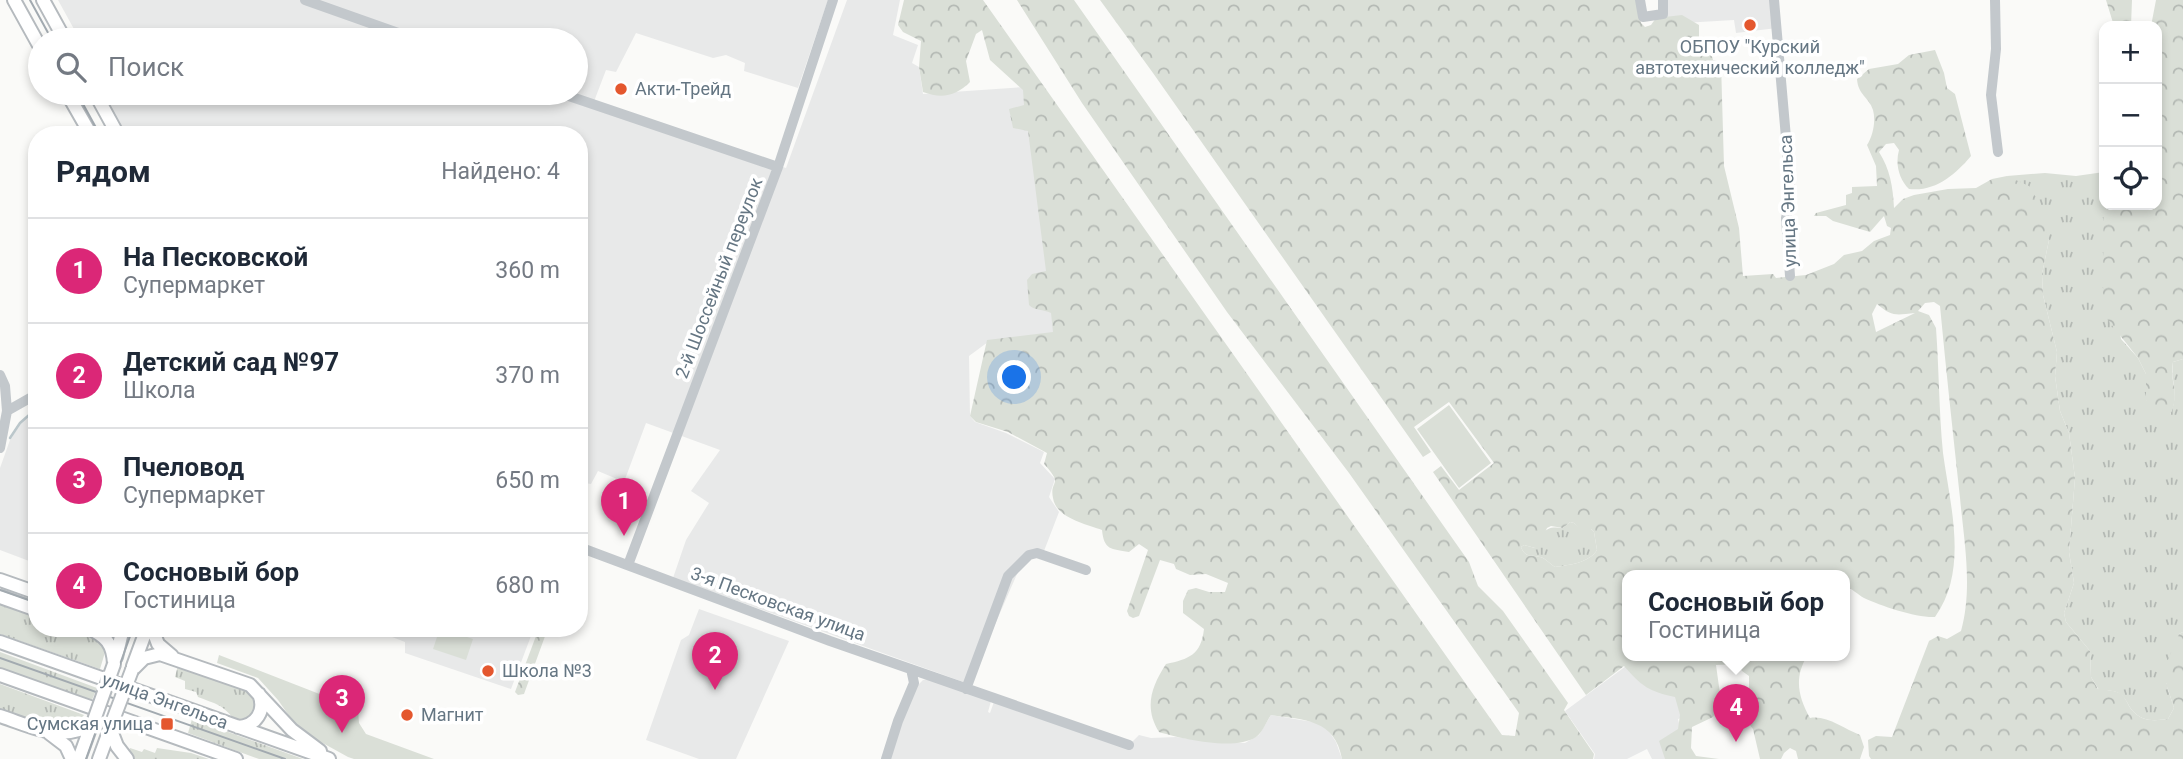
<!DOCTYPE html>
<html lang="ru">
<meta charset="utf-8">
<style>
:root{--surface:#fff;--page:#f2f2f3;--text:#1f2937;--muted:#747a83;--line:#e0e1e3;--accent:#db2777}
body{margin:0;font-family:Roboto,sans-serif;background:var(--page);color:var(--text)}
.controls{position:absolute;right:21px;top:21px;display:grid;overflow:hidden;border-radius:14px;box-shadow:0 4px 10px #0003}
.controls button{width:63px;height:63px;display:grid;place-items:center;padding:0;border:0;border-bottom:2px solid var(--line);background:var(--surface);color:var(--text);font:35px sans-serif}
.you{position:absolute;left:1015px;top:378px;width:24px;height:24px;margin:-18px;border:5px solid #fff;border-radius:50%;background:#1a73e8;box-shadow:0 0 0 10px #1a73e833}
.badge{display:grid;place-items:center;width:46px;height:46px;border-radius:50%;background:var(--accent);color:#fff;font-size:23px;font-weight:700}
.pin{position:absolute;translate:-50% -58px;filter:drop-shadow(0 2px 4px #0008)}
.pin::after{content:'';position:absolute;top:37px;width:24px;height:21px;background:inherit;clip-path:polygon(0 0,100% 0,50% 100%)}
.popup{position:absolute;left:1622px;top:570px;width:228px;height:91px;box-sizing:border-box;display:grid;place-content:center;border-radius:14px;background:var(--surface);filter:drop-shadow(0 2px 5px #0005);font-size:23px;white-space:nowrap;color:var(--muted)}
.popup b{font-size:26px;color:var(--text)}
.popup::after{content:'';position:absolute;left:50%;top:100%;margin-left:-14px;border:14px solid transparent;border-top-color:var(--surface)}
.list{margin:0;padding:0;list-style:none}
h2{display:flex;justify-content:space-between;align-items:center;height:91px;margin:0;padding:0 28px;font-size:30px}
h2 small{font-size:23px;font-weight:400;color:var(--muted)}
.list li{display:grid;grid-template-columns:46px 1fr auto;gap:21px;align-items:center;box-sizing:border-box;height:105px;padding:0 28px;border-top:2px solid var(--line)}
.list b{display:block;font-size:26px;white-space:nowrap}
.list p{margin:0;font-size:23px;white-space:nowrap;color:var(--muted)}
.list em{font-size:23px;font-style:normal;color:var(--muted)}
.icon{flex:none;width:38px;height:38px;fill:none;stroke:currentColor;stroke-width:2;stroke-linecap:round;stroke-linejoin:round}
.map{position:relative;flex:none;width:2183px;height:759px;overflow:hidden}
.search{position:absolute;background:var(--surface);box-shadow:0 4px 10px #0003;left:28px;top:28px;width:560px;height:77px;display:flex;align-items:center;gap:18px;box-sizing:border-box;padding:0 24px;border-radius:38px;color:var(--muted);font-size:26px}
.panel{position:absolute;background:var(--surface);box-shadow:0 4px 10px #0003;left:28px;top:126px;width:560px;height:511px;border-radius:28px}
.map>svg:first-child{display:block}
</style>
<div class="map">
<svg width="2183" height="759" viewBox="0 0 2183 759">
<defs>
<pattern id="grass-tufts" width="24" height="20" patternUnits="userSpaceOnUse" patternTransform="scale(1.75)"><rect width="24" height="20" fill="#dadfd7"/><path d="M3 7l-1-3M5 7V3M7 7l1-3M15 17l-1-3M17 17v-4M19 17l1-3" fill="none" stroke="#b4b9b4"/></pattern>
<pattern id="forest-crowns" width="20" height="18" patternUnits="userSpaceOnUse" patternTransform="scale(1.75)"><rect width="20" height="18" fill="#dadfd7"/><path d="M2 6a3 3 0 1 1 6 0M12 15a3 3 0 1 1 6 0" fill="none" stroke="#b4b9b4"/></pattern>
</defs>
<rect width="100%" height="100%" fill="#fafaf8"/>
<path fill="#e8e9e9" d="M58 0H828L798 88 744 71 745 63 726 55 713 58 636 33 616 72 606 70 593 104 786 168 847 0H900L893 35 918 45 912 63 919 67 923 94 1025 87 1059 336 988 342 969 356 970 416 975 422 1006 433 1044 452 1040 463 1055 479 1049 497 1059 512 1044 551 1021 565 969 684 673 578 686 540 709 503 691 491 720 450 646 423 624 482 598 471 591 484 579 482V135H118L95 93H576V40H80Z
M1665 0H1774L1777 28 1736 33 1734 20 1666 24Z
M37 409V564L0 550V468L10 440 21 423Z
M699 609 789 641 736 759H699L646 740 681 640 689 635Z
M369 628H534L511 689 405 653V642Z
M1626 666 1676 695 1681 718 1678 719 1681 731 1666 759H1652L1647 749 1627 759H1594L1595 754 1565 711Z
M929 679 991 701 988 712 990 713 995 699 1129 745 1139 735 1151 738 1176 737 1212 742 1245 743 1259 735 1271 715 1313 722 1326 727 1336 742 1342 759H890L900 727 917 686 923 680Z"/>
<path fill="url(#grass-tufts)" d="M2104 172V214L2121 339 2138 358 2146 374V400L2170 415C2180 392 2170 383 2173 362L2183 359V632L2179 634 2166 683 2174 708 2168 719C2153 721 2142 722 2131 709 2128 705 2126 698 2121 695 2116 690 2106 690 2099 690L2091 677 2090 651 2066 622 2064 613 2074 583 2069 552 2075 478 2069 433 2060 411 2055 376 2057 352 2043 295 2042 274 2049 240 2007 176 2045 173 2076 176Z
M1570 522 1574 523 1579 528 1591 529 1594 532 1597 550C1589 563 1569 565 1555 567 1550 564 1545 558 1540 557 1531 554 1525 558 1521 547L1524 545 1535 548C1544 533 1543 525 1563 528Z
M0 602 37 615V628C65 628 87 624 106 649L100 669 0 634Z
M0 652 97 688 92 700 0 668Z
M178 665 251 693 256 704 253 715C232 728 235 715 220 706 213 702 205 700 198 697L196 692 185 689V681L175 677Z
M0 684 84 715C66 742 23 717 0 709Z
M192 719 303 759H259L188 733Z
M130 748 142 752 144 749 155 753 157 748 191 753 209 759H133L128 754Z"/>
<path fill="url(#forest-crowns)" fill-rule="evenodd" d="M904 0H983L1502 735 1515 736 1519 713 1349 473 1227 312 1082 103 1017 0H1074L1469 562 1478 586 1503 611 1568 703 1564 710 1594 754 1593 759H1342C1335 719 1304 720 1271 715 1266 722 1263 732 1256 737 1235 751 1182 739 1159 732 1144 708 1151 687 1166 664 1189 659 1201 655 1204 629L1183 613V601L1188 590 1196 588 1209 592H1225L1228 583 1206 574 1190 575 1176 569 1174 564 1160 560 1139 616 1133 618 1129 616 1127 611 1148 550 1139 544 1129 552C1111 549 1104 550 1102 530 1086 524 1056 518 1053 498 1049 479 1065 487 1044 464L1047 453 1008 432 976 422 970 416 987 340 1053 332 1051 313C1043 309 1035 311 1029 305L1027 280 1032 274 1046 271 1028 131 1013 128 1009 109 1024 105 1023 90 990 60 982 30 976 34 966 61 970 82C956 96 942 99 923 92L919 67 921 41 903 32 898 25Z
M1100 0H1637L1641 23 1645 27 1651 25 1656 18 1682 15 1699 25V38L1709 44 1713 60 1721 63 1724 166 1739 228 1743 276 1773 274 1776 278 1806 275 1834 264 1844 255 1862 251 1874 241 1890 235 1891 228 1887 226 1884 216 1870 232 1833 221 1826 216H1814L1816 213 1846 205V195L1852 193V187L1877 186 1876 166 1867 145C1873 136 1876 121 1873 110 1869 97 1858 95 1857 79L1869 69 1898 64 1909 55 1935 50 1944 73 1947 88 1955 94 1971 156C1955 175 1935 192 1909 189 1899 179 1895 164 1899 150L1894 143 1886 144 1879 152C1890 169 1893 187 1894 208L1903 199 1914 195 1948 189 1976 188 1992 179 2007 176 2029 186 2037 199 2049 240 2042 274 2043 295 2057 352 2055 376 2060 411 2069 433 2075 478 2069 552 2074 583 2064 613 2066 622 2090 651 2091 677 2098 689C2105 690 2116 690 2121 694 2126 698 2128 705 2131 709 2142 722 2153 721 2168 719L2174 708 2166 683 2165 667 2179 634 2183 632V759H1871L1869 756 1868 740 1876 736 1892 737 1929 641 1938 636 1947 639 1961 631C1973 588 1964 541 1960 498 1953 434 1946 370 1940 306L1934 302 1925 303 1918 311 1929 315 1936 328C1939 369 1939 412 1943 453 1950 505 1969 570 1935 617 1917 618 1881 606 1864 598 1857 594 1852 588 1845 587L1844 576H1628V656H1807C1794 678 1798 696 1810 718 1827 715 1844 729 1860 735L1864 747 1860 759H1798L1796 751 1790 748 1784 753 1781 759H1760L1753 729 1749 724V676L1742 671 1738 664 1716 665 1721 701 1713 717 1692 727 1691 748 1696 756 1719 759H1665L1659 741 1678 729 1680 715 1675 697C1650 692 1641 686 1624 666L1586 695 1433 472 1441 466 1459 490 1494 463 1449 402 1414 427 1431 452 1423 457 1153 73ZM1877 304C1892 317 1896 315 1915 313L1876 332 1872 314ZM1570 522 1574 523 1579 529H1591L1594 532 1597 550C1589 563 1569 565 1555 567 1550 564 1545 558 1540 557 1531 554 1525 558 1521 547L1524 545 1535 548 1539 547 1547 528 1551 526 1563 528Z
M2106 0H2132L2131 26H2114Z
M2156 0H2183V359L2173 362C2169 383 2181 392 2170 415L2161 417 2151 414 2146 400V374L2138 358 2107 319 2103 304 2104 115V205H2157V26H2151Z
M539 628H548L524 694 518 695 515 692Z"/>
<path fill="#dadfd7" d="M1449 405 1491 463 1459 488 1417 429Z
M440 628 473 639 466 660 433 649Z
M219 655 358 709 359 723 366 734 434 759H354L348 757 310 736 292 720 278 700 258 678 217 663Z"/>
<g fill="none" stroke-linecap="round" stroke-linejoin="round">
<path stroke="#bbc7cb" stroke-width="2.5" d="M10 438 20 423 37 408"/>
<defs>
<path id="major" d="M14 0 40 47
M43 0 65 40
M67 93 91 135
M95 93 118 135
M0 580 37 593
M0 597 37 610
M88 628C106 636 113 644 114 664
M152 628 158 644 172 656
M0 642 329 759
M116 657 123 628
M133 666 147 628
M132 670 144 658 160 654 250 685 292 730 320 751
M0 675 236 759
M0 716C31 726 62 744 93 723
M238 727C256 726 266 711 259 694
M110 728 117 746 127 759
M49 733 66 746 72 759
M79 759 92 723
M99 759 110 729"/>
</defs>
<use href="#major" stroke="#b5babe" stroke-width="16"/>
<path stroke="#c3c8cc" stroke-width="10" d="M305 0 418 40
M1640 0 1643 17 1663 14V0
M1774 0 1791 195 1786 218 1790 276
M1995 0 1996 49 1991 95 1998 152
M560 93 778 167
M0 375 5 386 7 411 37 394
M0 448 7 411
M579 547 830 641 1129 745
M628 565 778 167 833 0
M966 689 1008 576 1029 555 1037 553 1086 570
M886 759 898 721 914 683 911 669"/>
<use href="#major" stroke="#fff" stroke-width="12"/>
<path stroke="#a2aab0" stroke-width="2" d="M30 0 52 40
M77 93 100 135
M0 590 37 603
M0 658 285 759
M86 759 133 628"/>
<defs>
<path id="major-bridge" d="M93 723 114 664
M110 728 132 670"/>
</defs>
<use href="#major-bridge" stroke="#b5babe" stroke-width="16" stroke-linecap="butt"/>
<use href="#major-bridge" stroke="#fff" stroke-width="12"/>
</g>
<g fill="#e4572e" stroke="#fff" stroke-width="2.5">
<circle cx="1750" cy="25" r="7"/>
<circle cx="621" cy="89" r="7"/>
<circle cx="488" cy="671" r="7"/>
<circle cx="407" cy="715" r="7"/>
<rect x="160" y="717" width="14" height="14" rx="3.5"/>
</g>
<g text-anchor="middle" stroke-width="7" stroke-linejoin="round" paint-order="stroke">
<g font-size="18" fill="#657683" stroke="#fff" text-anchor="start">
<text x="1750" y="53" text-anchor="middle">ОБПОУ "Курский<tspan x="1750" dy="21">автотехнический колледж"</tspan></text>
<text x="635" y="95">Акти-Трейд</text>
<text x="502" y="677">Школа №3</text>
<text x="421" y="721">Магнит</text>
<text x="153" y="730" text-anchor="end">Сумская улица</text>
</g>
<g font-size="18" fill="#657683" stroke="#fff">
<text transform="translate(1788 201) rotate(-92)" y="6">улица Энгельса</text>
<text transform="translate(719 278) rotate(-69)" y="6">2-й Шоссейный переулок</text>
<text transform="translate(778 604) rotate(20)" y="6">3-я Песковская улица</text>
<text transform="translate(165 701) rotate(20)" y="6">улица Энгельса</text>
</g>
</g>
</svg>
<div class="controls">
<button>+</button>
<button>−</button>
<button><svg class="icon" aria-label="locate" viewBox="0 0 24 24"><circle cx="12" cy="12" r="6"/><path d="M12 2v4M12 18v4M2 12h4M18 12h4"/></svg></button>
</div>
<div class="you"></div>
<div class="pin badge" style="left:624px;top:536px">1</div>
<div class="pin badge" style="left:715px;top:690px">2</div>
<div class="pin badge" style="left:342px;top:733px">3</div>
<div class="pin badge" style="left:1736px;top:742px">4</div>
<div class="popup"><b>Сосновый бор</b>Гостиница</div>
<div class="search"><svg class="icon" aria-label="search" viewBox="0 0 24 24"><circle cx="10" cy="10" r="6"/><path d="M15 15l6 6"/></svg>Поиск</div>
<section class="panel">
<h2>Рядом<small>Найдено: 4</small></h2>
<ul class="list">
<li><span class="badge">1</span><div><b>На Песковской</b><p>Супермаркет</p></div><em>360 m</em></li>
<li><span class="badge">2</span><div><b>Детский сад №97</b><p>Школа</p></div><em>370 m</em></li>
<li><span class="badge">3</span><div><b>Пчеловод</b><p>Супермаркет</p></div><em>650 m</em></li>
<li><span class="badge">4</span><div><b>Сосновый бор</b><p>Гостиница</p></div><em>680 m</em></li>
</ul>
</section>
</div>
